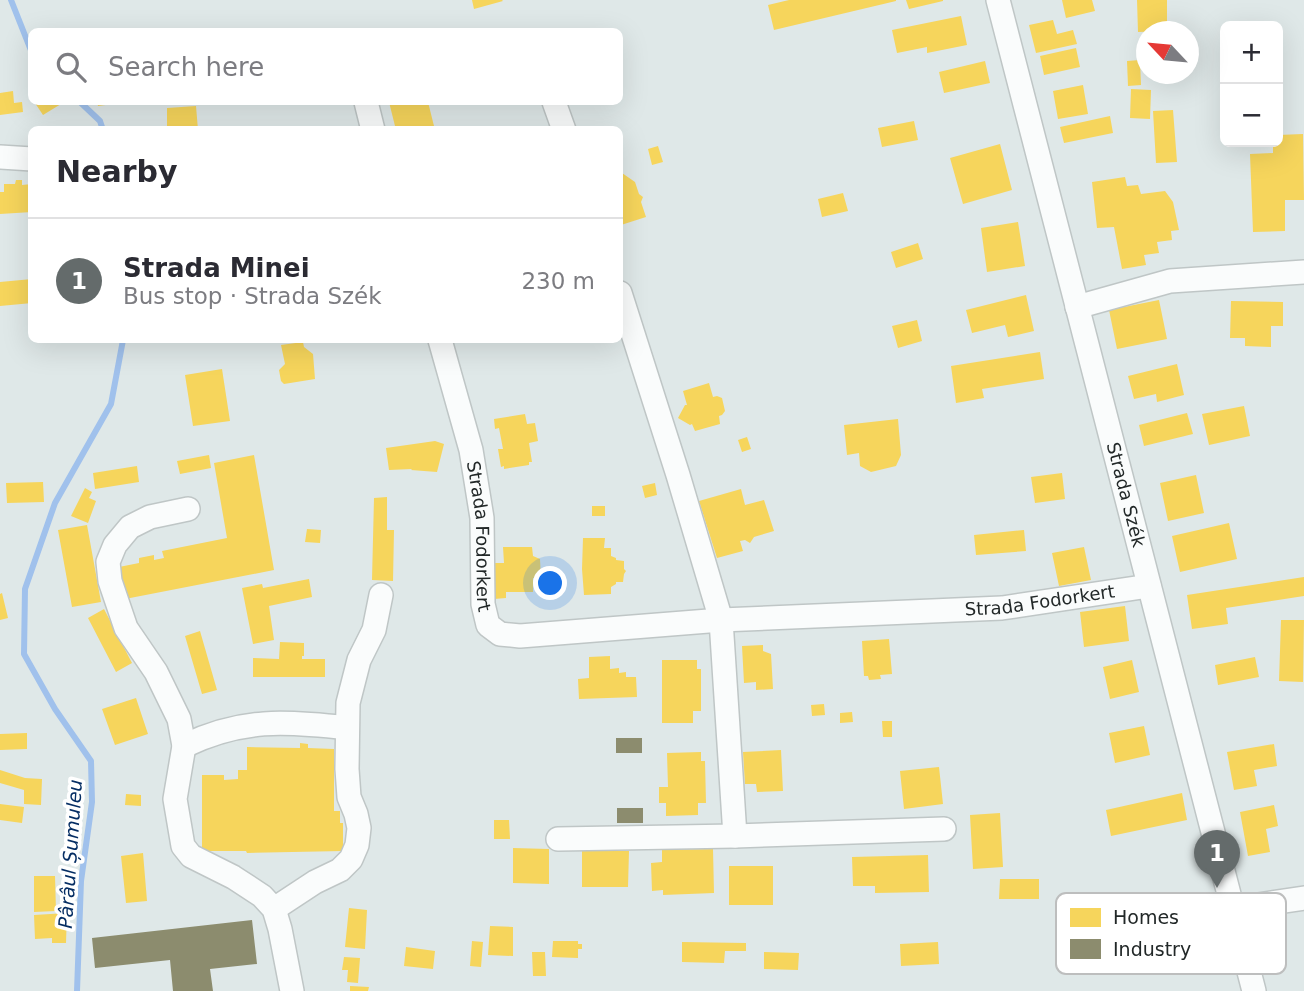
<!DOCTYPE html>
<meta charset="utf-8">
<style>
:root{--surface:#fff;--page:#f2f2f3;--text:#2b2b33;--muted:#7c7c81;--line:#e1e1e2;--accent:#646b6b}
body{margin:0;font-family:"DejaVu Sans",sans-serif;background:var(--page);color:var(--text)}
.controls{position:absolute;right:21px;top:21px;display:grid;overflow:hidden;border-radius:10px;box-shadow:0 7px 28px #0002}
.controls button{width:63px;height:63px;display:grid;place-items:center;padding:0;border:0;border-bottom:2px solid var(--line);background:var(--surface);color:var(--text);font:35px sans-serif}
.compass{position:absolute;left:1136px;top:21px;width:63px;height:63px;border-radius:50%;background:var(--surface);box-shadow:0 7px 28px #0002;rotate:296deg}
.you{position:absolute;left:551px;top:584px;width:24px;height:24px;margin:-18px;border:5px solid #fff;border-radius:50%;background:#1a73e8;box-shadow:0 0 0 10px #1a73e833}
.badge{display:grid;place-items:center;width:46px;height:46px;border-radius:50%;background:var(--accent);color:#fff;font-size:23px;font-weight:700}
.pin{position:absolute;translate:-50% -58px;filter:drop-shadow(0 2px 4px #0008)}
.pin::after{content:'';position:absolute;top:37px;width:24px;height:21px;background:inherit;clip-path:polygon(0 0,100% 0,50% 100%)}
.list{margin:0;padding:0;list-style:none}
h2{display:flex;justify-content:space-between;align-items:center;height:91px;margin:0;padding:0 28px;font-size:30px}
h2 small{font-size:23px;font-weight:400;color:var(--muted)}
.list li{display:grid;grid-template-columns:46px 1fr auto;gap:21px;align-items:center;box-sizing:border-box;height:126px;padding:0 28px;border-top:2px solid var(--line)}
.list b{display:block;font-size:26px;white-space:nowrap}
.list p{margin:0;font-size:23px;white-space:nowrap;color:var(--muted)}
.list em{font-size:23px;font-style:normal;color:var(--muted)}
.icon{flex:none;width:38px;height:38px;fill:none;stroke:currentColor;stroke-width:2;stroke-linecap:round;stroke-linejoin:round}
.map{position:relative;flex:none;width:1304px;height:991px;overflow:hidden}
.search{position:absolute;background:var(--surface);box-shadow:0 7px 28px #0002;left:28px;top:28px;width:595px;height:77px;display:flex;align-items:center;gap:18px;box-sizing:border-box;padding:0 24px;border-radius:10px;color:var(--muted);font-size:26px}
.panel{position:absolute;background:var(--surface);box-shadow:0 7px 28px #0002;left:28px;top:126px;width:595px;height:217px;border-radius:10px}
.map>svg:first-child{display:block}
</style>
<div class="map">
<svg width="1304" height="991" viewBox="0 0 1304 991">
<rect width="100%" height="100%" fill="#dfe8e8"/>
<path fill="#f6d55c" d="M472 0H502L503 1 474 9Z
M789 0H896V1L774 30 768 5Z
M906 0H943V1L909 9Z
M1062 0H1092L1095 11 1066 18Z
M1137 0H1167V31L1138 32Z
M961 16 967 45 927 53V47L897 53 892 30Z
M1053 20 1057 34 1073 30 1077 44 1036 53 1029 25Z
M1076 48 1080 67 1044 75 1040 56Z
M1140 60 1141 85 1128 86 1127 61Z
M985 61 990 83 944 93 939 72Z
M1083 85 1088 114 1058 119 1053 91Z
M1131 89 1151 90 1150 119 1130 118Z
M13 91 14 103 22 102 23 112 0 115V93Z
M38 102H59L61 104 43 115 35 103Z
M97 102H120V103L98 106Z
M389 102H428L435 130H396Z
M196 106 198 130H167V108Z
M1173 110 1177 162 1156 163 1153 111Z
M1110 116 1113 133 1064 143 1060 127Z
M914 121 918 140 882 147 878 128Z
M1303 134 1304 200H1285V231L1253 232 1250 154 1273 153V142H1278V135Z
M1000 144 1012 190 963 204 950 158Z
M658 146 663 162 652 165 648 149Z
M622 173 635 182 639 194 643 197 641 202 646 217 621 225 620 174Z
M1125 177 1127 186 1138 185 1141 194 1165 191 1173 202 1179 230 1171 231 1172 240 1157 242 1159 253 1144 255 1146 265 1122 269 1114 227 1097 228 1092 182Z
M16 180H22V185L32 184V212L0 214V192H4V184H15Z
M843 193 848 211 822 217 818 199Z
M1018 222 1025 266 987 272 981 228Z
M918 243 923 259 896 268 891 252Z
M32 279V303L0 306V282Z
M1026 295 1034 331 1008 337 1005 325 972 333 966 310Z
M1159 300 1167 339 1117 349 1109 310Z
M1231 301 1283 302V326H1271V347L1245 346V338H1230Z
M917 320 922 341 898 348 892 326Z
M303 342 304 347 313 354 315 379 284 384 281 381 279 370 285 364 281 345Z
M1040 352 1044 379 982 389 984 398 956 403 951 366Z
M1177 364 1184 395 1157 402 1156 394 1134 399 1128 376Z
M222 369 230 421 193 426 185 375Z
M709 383 713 397 717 396 722 398 725 411 722 415 719 416 720 424 695 431 692 424 690 425 678 418 685 405H687L683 391Z
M1244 406 1250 436 1209 445 1202 414Z
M1187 413 1193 434 1144 446 1139 425Z
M525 414 527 424 535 423 538 441 529 443 532 462H529V465L504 469V466L501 467 498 449H503L499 428 495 429 494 419Z
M898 419 901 455 896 466 871 472 860 466 859 453 847 455 844 425Z
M747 437 751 449 742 452 738 440Z
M435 441 444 444 437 472 411 470 412 469 389 470 386 448Z
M209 455 211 468 180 474 177 461Z
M254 455 274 570 125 599 119 567 139 563V558L154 555V560L164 558 162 551 227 538 214 463Z
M137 466 139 482 95 489 93 473Z
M1062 473 1065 499 1035 503 1031 477Z
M1196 475 1204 513 1168 521 1160 483Z
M43 482 44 502 7 503 6 483Z
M655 483 657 495 645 498 642 486Z
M85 488 92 492 89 498 96 501 88 523 71 516Z
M741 489 745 505 764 500 774 531 754 537 750 543 745 540 740 541 743 551 717 558 699 501Z
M387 497V530H394L393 581 372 580 374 498Z
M592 506H605V516H592Z
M1229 523 1237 559 1180 572 1172 536Z
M87 525 101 602 72 607 58 530Z
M307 529 321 530 320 543 305 542Z
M1024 530 1026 551 976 555 974 535Z
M583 538H605L604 548H611V556L616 558V560L624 561V569L626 571 624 574 623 582H616V584L611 587V594L584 595 582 569Z
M503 547H532L533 556 540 559 541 578H533V592H506V598L494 599 493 563H504Z
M1084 547 1091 580 1059 586 1052 553Z
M1304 577V596L1226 608 1228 624 1192 629 1187 595Z
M309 579 312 597 269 606 274 640 253 644 242 588 262 584 263 588Z
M2 593 8 618 0 620V594Z
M1125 606 1129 641 1084 647 1080 612Z
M104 609 132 663 116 672 88 618Z
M1281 620H1304L1303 682 1279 681Z
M200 631 217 690 202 694 185 636Z
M889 639 892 674 880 675 881 679 869 680 868 676H864L862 641Z
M280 642 304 643V656H302V659H325V677H253V658L279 659Z
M763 645V651L771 654 773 689 756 690V682L744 683 742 646Z
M610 656V669L619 668V673L626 672V677H636L637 697 579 699 578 679 589 678V657Z
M1255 657 1259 677 1218 685 1215 665Z
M662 660H697V669H701V711H693V723H662Z
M1132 660 1139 692 1110 699 1103 667Z
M136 698 148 734 115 745 102 709Z
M824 704 825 715 812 716 811 705Z
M852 712 853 722 840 723V713Z
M882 721H892V737H883Z
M1144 726 1150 755 1115 763 1109 733Z
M27 733V749L0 750V734Z
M300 743 308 744V748L334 749V811H340V823H343V851L247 853 246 851H202V775H224V780L238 779V770H247V747L300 748Z
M1274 744 1277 766 1254 770 1257 786 1234 790 1227 752Z
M781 750 783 791 757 792 756 784H745L743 752Z
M701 752V761H705L706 803H698V815L666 816V803H659V787H668L667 753Z
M939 767 943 804 904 809 900 771Z
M0 770 25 778 42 779 41 805 24 804V790L0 783Z
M1182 793 1187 820 1111 836 1106 810Z
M126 794 141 795V806L125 805Z
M0 804 24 807 22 823 0 820Z
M1274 805 1278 826 1266 829 1270 852 1248 856 1240 812Z
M1000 813 1003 867 973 869 970 815Z
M494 820H509L510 839H494Z
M513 848 549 849V884L513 883Z
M713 849 714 893 663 895V890L652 891 651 863 662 862V850Z
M582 851H629L628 887H582Z
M143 853 147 901 126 903 121 856Z
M928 855 929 892 875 893V886H853L852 857Z
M729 866H773V905H729Z
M34 876H55L56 911 34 912Z
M1000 879H1039V899H999Z
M349 908 367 910 365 949 345 947Z
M67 913 66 943H52V938L35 939 34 915Z
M490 926 513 927V956L488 955Z
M472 941 483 942 481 967 470 966Z
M553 941H578V944H582V949H578V958L552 957Z
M682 942 746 943V951H725L724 963 682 962Z
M938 942 939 964 901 966 900 944Z
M406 947 435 951 433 969 404 966Z
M532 952H545L546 976H533Z
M764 952 799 953 798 970 764 969Z
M344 957 360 958 358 983 347 982 348 970H342Z
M350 986 369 987 368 991H350Z"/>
<path fill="#8c8c6e" d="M616 738H642V753H616Z
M617 808H643V823H617Z
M252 920 257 964 210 969 213 991H173L170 960 95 968 92 938Z"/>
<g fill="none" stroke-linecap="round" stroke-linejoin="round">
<path stroke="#a0c1ec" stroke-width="6" d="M11 0 32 53
M80 102 100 121 103 130
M77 991 81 881 92 802 91 761 55 709 24 654 25 589 55 503 111 404 123 340"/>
<defs>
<g id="minor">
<path id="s1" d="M998 0 1254 991"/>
<path d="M366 102 373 130"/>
<path d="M554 102 564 130"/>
<path d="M0 157 32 159"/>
<path d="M1077 307 1170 281 1304 272"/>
<path id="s2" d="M440 340 471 450 482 518 483 604 488 625 500 634 520 636 721 620 1002 608 1149 586"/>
<path d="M188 509 150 517 130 527 115 545 108 562 110 581 126 628 156 672 179 719 184 746 175 799 183 846 191 856 233 877 262 896 274 909 280 929 292 991"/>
<path d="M184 746C241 718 286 721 347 728"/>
<path d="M735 836 944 829"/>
<path d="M558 839 735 836 721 620 678 475 620 293"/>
<path d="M274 909 315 882 340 870 351 859 357 845 359 828 356 814 349 797 347 769 348 703 359 660 374 630 381 595"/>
<path d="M1232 909 1304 898"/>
</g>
</defs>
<use href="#minor" stroke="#bfc6c6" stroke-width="26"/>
<use href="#minor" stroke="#fafcfc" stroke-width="23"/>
</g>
<g text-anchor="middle" stroke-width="7" stroke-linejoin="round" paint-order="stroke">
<g font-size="18" fill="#222828" stroke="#fff">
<text dy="6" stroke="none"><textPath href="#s1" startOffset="511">Strada Szék</textPath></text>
<text dy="6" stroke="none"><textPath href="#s2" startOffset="201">Strada Fodorkert</textPath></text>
<text dy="6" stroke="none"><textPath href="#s2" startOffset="847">Strada Fodorkert</textPath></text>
</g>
<g font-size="19" font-style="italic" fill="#052d63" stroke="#fff">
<text transform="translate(70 854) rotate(-86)" y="7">Pârâul Șumuleu</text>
</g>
</g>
<rect x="1056" y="893" width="230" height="81" rx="10" fill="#fff" stroke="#bdbebe" stroke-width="2"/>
<rect x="1070" y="908" width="31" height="19" fill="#f6d55c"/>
<rect x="1070" y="939" width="31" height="20" fill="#8c8c6e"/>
<g font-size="19" fill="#222828">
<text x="1113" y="924">Homes</text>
<text x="1113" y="956">Industry</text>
</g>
</svg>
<div class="controls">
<button>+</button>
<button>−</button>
</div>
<svg class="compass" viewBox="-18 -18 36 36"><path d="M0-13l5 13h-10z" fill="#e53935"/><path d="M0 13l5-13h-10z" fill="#7c7c81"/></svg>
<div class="you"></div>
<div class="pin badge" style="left:1217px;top:888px">1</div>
<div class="search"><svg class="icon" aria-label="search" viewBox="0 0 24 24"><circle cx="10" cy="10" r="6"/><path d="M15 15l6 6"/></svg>Search here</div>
<section class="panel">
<h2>Nearby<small></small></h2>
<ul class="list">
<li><span class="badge">1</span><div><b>Strada Minei</b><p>Bus stop · Strada Szék</p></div><em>230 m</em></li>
</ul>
</section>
</div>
